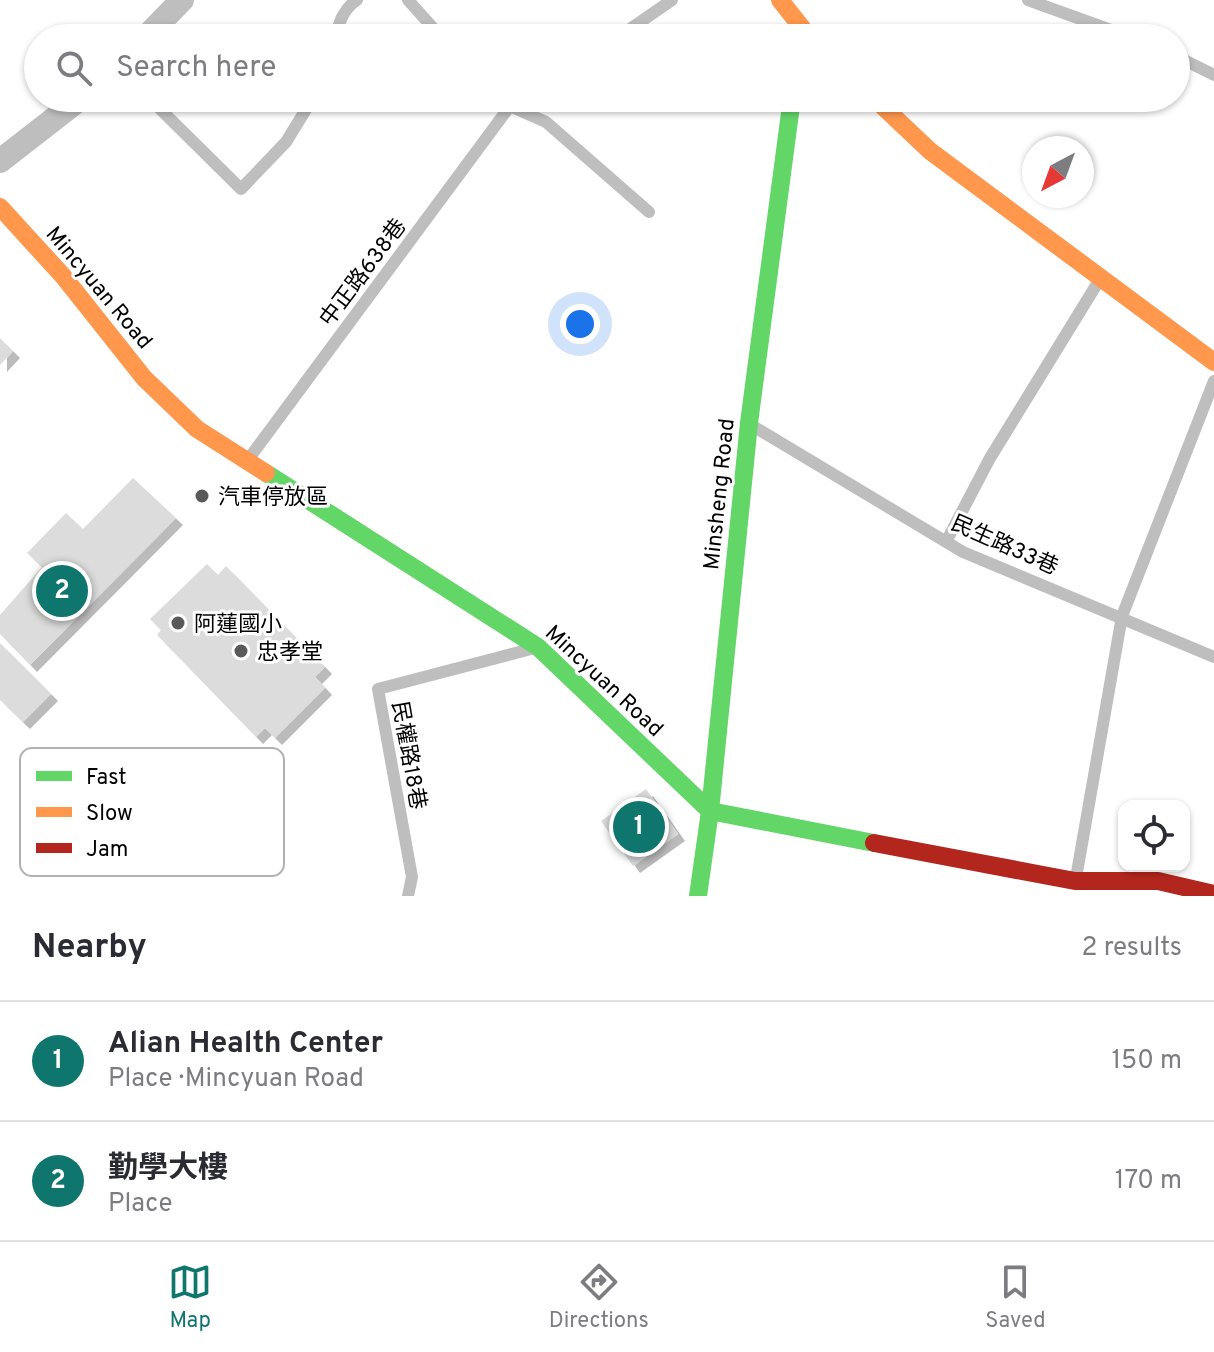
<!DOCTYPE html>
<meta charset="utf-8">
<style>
:root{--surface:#fff;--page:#f2f2f3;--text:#2b2b33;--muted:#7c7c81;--line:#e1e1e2;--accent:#0f766e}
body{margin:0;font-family:Overpass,"Noto Sans TC",sans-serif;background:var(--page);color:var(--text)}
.controls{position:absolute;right:24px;bottom:24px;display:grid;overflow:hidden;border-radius:16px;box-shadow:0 2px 6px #0004}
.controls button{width:72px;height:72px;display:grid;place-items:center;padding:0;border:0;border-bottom:2px solid var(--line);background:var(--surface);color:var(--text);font:40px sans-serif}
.compass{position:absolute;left:1022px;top:136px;width:72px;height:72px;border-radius:50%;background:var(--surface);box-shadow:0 2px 6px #0004;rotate:221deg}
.you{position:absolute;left:580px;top:324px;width:28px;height:28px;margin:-20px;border:6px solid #fff;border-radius:50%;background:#1a73e8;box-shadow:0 0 0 12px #1a73e833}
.badge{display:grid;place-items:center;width:52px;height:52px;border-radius:50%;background:var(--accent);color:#fff;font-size:26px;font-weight:700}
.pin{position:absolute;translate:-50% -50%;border:4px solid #fff;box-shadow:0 2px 8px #0006}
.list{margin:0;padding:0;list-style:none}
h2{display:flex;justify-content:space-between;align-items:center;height:104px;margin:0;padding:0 32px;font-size:34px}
h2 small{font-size:26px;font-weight:400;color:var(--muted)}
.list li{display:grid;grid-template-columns:52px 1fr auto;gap:24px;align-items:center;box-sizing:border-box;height:120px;padding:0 32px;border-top:2px solid var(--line)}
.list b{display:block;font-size:30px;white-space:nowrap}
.list p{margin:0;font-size:26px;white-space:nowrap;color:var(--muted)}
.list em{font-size:26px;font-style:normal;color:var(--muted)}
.icon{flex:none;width:44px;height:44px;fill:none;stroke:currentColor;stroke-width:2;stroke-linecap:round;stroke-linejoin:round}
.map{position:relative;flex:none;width:1214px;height:896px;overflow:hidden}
.search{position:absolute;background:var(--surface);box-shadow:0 2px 6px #0004;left:24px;right:24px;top:24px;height:88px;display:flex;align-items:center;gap:20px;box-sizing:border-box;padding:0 28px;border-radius:44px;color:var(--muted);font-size:30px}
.sheet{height:344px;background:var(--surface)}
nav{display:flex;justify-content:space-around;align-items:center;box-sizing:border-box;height:112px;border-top:2px solid var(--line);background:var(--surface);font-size:22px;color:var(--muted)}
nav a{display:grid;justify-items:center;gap:4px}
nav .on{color:var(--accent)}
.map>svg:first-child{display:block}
</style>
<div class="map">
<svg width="1214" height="896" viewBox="0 0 1214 896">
<defs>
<filter id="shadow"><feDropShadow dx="7" dy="7" stdDeviation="0" flood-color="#0004"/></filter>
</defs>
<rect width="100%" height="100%" fill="#fff"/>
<path fill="#dcdcdc" filter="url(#shadow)" d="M0 338 13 351 0 365Z
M133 478 176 518 30 665 0 634V615L42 567 27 553 66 513 83 529Z
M207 564 218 575 226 566 325 667 315 677 325 688 275 738 265 728 256 737 157 635 161 630 150 619Z
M0 643 51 694 23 722 0 700Z
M646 789 678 834 633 866 601 821Z"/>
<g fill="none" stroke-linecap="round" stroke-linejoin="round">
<path stroke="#bebebe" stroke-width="12" d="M408 0 442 38
M1028 0 1133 38
M335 38C339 23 343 9 357 0
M617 38 672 0
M1176 56 1214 75
M149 98 241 189 286 142 313 98
M502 98 510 106 546 122 649 212
M751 425 963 552 1214 657
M247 461 510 106 523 98
M946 542 990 458 1100 279
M1076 878 1122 616 1214 381
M408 896 412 877 378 689 531 649"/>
<path stroke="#bebebe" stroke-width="24" d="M145 38 182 0
M0 161 81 98"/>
<path stroke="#63d668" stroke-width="18" d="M266 473 538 647 710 811 874 843
M698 896 710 811 749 423 792 98"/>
<path stroke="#ff974d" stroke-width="18" d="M780 0 810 38
M874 98 930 151 1214 362
M0 207 63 276 144 378 197 429 266 473"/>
<path stroke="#b3261e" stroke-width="18" d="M874 843 1075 881H1158L1214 894"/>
</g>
<g fill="#595959" stroke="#fff" stroke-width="3">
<circle cx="202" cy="496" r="8"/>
<circle cx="178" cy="623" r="8"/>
<circle cx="241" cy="651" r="8"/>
</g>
<g text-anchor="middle" stroke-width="6" stroke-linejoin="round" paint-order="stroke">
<g font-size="22" fill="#000" stroke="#fff">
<text transform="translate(362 272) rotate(-53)" y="8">中正路638巷</text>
<text transform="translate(100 287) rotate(50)" y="8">Mincyuan Road</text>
<text transform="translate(718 494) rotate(-84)" y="8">Minsheng Road</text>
<text transform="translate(1005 544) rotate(24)" y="8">民生路33巷</text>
<text transform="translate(605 680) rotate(43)" y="8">Mincyuan Road</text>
<text transform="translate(410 755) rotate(80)" y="8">民權路18巷</text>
</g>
<g font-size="22" fill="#000" stroke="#fff" text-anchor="start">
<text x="218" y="504">汽車停放區</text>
<text x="194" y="631">阿蓮國小</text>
<text x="257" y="659">忠孝堂</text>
</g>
</g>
<rect x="20" y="748" width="264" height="128" rx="12" fill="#fff" stroke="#b2b2b2" stroke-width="2"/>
<rect x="36" y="771" width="36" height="10" fill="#63d668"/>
<rect x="36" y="807" width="36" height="10" fill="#ff974d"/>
<rect x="36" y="843" width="36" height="10" fill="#b3261e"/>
<g font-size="22" fill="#000">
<text x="86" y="784">Fast</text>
<text x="86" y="820">Slow</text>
<text x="86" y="856">Jam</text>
</g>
</svg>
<div class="controls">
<button><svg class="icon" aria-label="locate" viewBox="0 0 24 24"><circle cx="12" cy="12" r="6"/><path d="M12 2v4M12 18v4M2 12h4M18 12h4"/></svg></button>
</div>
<svg class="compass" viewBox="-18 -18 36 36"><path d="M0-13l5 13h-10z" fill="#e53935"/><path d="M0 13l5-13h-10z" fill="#7c7c81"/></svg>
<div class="you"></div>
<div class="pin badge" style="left:639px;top:827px">1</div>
<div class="pin badge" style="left:62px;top:591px">2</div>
<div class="search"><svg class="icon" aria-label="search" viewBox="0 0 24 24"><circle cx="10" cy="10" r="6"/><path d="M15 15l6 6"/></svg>Search here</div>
</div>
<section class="sheet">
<h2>Nearby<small>2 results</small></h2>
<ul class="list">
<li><span class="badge">1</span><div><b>Alian Health Center</b><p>Place · Mincyuan Road</p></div><em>150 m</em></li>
<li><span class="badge">2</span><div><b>勤學大樓</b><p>Place</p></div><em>170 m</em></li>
</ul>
</section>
<nav>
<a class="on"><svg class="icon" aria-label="map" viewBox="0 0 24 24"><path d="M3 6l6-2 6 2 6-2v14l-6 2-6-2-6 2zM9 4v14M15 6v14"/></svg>Map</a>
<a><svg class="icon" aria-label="directions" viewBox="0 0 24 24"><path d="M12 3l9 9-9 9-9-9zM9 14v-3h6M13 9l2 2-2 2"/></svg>Directions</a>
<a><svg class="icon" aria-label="saved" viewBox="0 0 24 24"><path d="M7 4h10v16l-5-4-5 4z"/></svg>Saved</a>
</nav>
